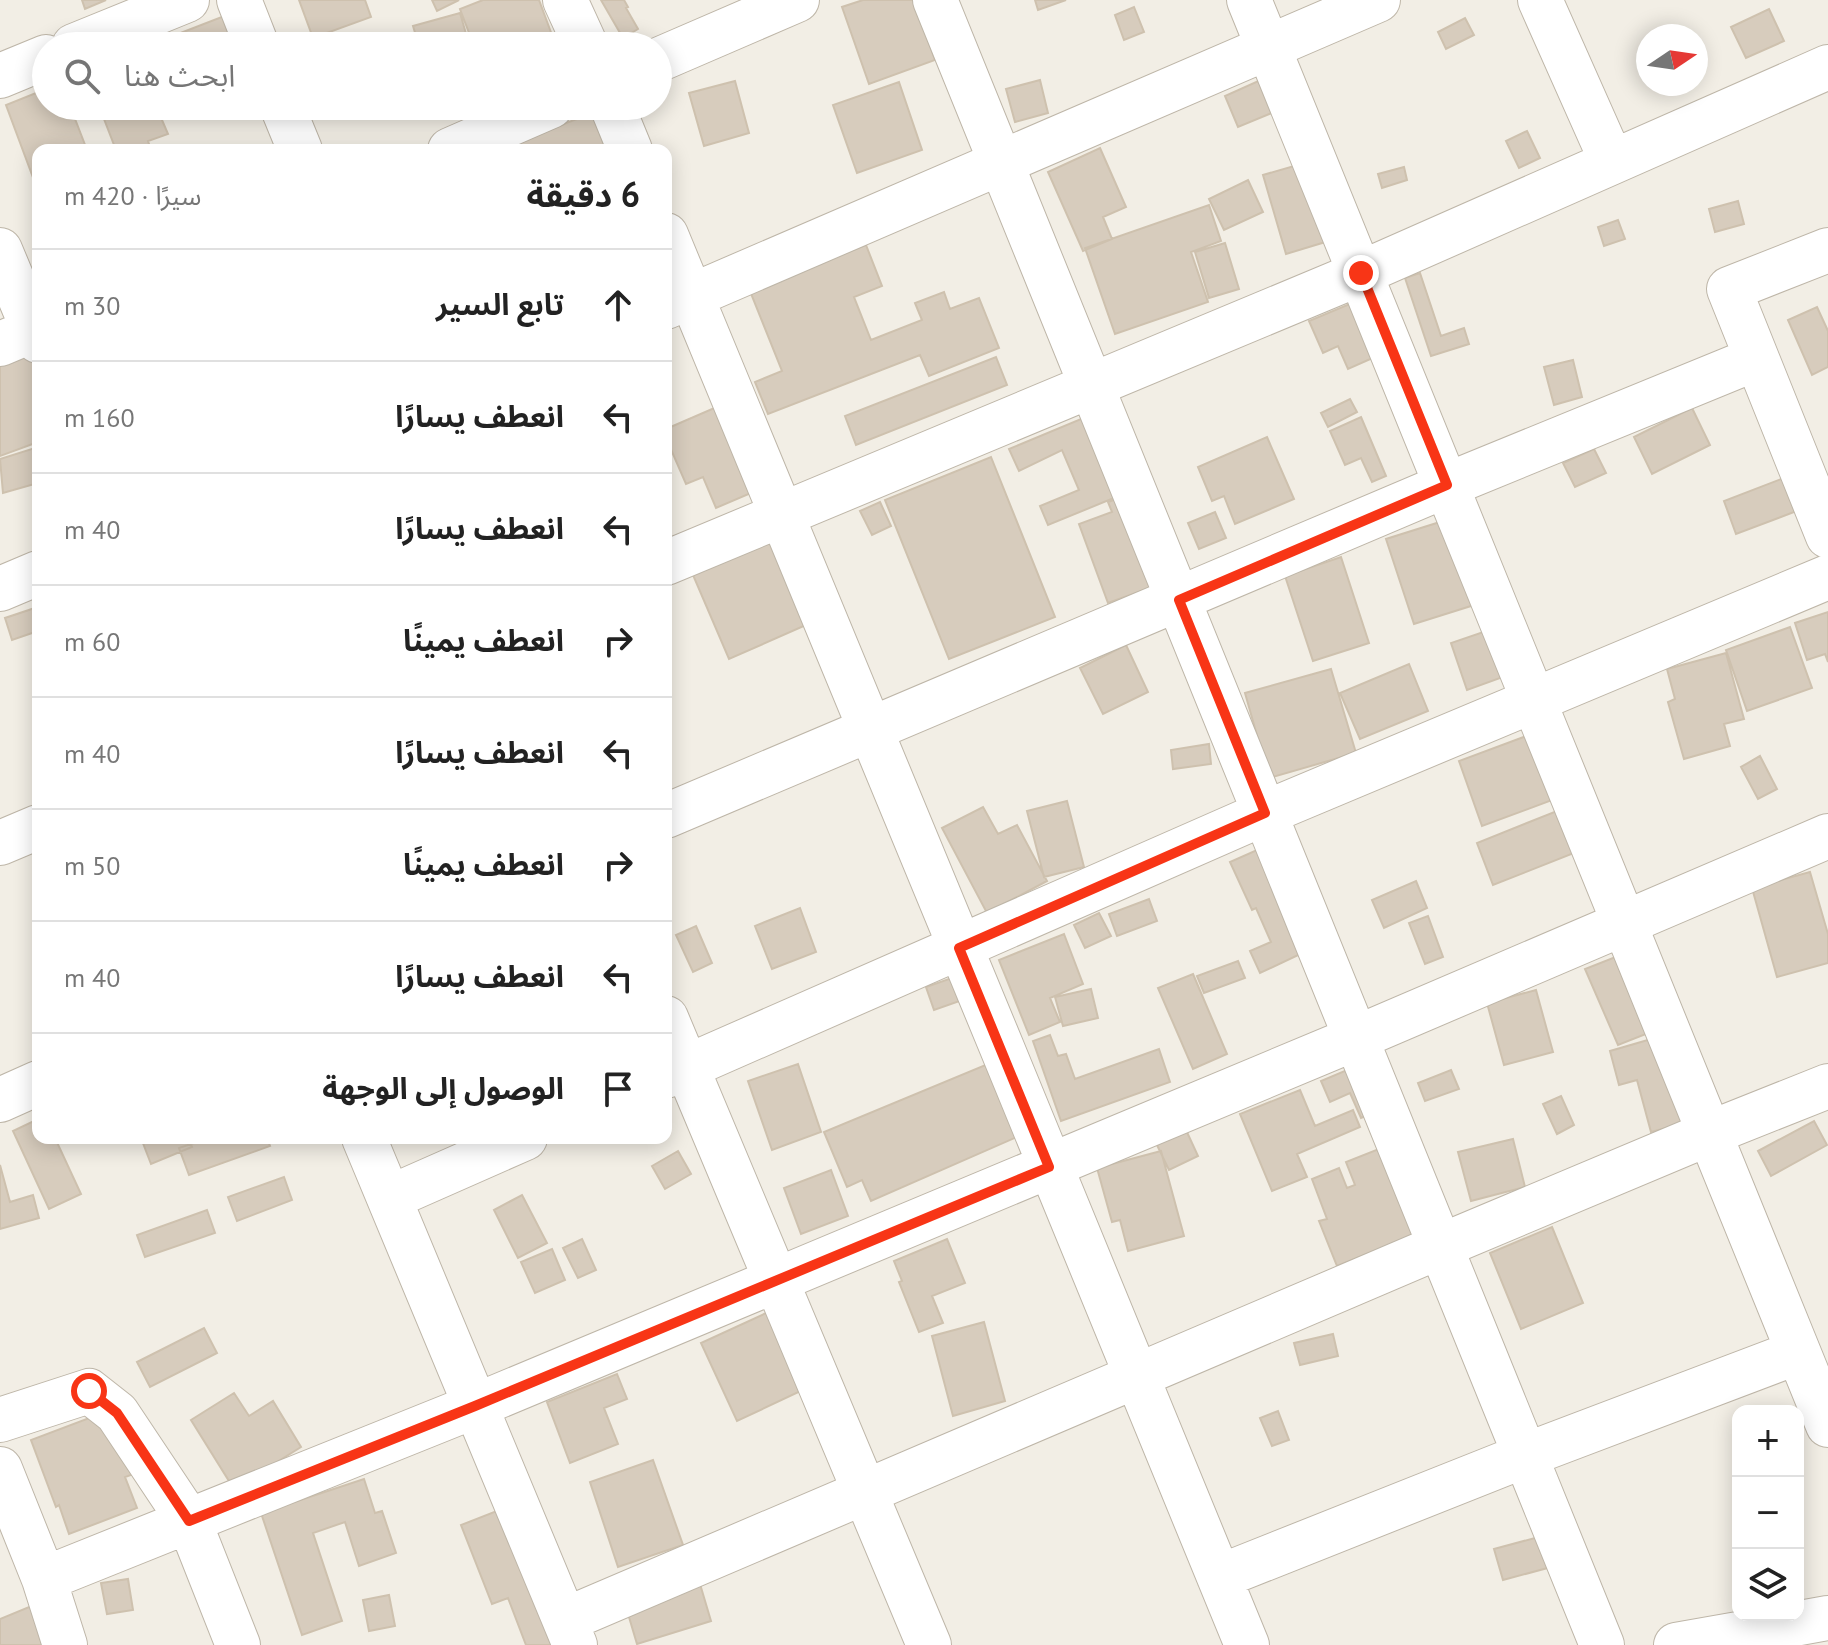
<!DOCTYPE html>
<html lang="ar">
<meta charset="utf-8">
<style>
:root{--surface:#fff;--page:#f2f2f2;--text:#222;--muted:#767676;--line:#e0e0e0}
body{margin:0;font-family:"PT Sans","Noto Sans Arabic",sans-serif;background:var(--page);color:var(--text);direction:rtl}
.controls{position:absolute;right:24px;bottom:24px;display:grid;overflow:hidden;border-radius:16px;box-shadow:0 4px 20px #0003}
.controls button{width:72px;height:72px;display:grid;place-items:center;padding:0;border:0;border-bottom:2px solid var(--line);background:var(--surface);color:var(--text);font:40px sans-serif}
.compass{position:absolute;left:1636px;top:24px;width:72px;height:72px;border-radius:50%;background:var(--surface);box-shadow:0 4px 20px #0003;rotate:77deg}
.stop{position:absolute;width:24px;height:24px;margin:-18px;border:6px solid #f83516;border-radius:50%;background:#fff}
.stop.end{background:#f83516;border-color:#fff;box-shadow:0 2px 8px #0008}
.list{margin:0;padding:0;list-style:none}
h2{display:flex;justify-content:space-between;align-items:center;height:104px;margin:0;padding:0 32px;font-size:34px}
h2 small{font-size:26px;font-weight:400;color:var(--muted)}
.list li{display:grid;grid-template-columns:52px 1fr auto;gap:24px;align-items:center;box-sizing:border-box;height:112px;padding:0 32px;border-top:2px solid var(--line)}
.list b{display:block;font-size:30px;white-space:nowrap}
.list em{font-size:26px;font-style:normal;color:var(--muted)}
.icon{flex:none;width:44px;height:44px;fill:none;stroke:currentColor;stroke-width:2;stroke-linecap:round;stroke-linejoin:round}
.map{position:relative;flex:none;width:1828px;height:1645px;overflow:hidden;direction:ltr}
.search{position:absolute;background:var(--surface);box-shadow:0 4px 20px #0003;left:32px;top:32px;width:640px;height:88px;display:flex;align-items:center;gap:20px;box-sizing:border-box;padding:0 28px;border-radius:44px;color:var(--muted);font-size:30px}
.panel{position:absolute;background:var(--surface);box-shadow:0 4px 20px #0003;left:32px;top:144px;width:640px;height:1000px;border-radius:16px;direction:rtl}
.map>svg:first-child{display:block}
</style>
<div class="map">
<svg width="1828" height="1645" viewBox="0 0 1828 1645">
<rect width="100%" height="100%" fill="#f2eee5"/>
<path fill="#d7ccbd" stroke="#cec1ae" stroke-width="2" d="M82 0H106L85 9Z
M299 0H365L371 17 313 38Z
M432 0H459L437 11Z
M483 0H539L556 46H474L460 9Z
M601 0H624L628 7 626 8 638 29 623 38Z
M863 0H914L935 60 869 84 842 7Z
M1035 0H1066L1038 10Z
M1134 7 1144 32 1124 40 1115 15Z
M1769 9 1784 41 1746 58 1731 27Z
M232 13 242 40 226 46H147Z
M460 13 467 37 438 46H419L413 26Z
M1465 18 1474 35 1446 49 1438 32Z
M406 36 409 46H382V45Z
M1265 78 1279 110 1238 127 1225 96Z
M1040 80 1048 113 1015 122 1006 89Z
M735 81 749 133 704 146 689 93Z
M899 82 922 150 857 173 833 105Z
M46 89V106H70L87 150H38V191L6 105Z
M99 106H156L168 134 148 141 151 150H116Z
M611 106 643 150H495Z
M1527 131 1540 158 1519 168 1506 141Z
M1100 148 1126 207 1103 217 1112 239 1083 251 1048 172Z
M1308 162 1332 240 1286 254 1263 175Z
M1404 167 1407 180 1382 188 1378 174Z
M1248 180 1263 212 1224 230 1209 199Z
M1738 201 1744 224 1715 232 1709 209Z
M1209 205 1221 241 1191 252 1208 302 1115 334 1085 248Z
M1618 220 1625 239 1604 246 1598 227Z
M1225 243 1239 289 1209 298 1195 252Z
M866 245 882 286 854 297 871 340 922 320 915 303 944 292 950 309 979 298 999 348 929 376 920 355 768 414 755 382 782 371 750 291Z
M1420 273 1441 336 1464 328 1469 344 1431 356 1405 278Z
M1352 303 1375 357 1348 369 1338 346 1323 353 1309 321Z
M1817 307 1828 331V367L1812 375 1788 320Z
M31 345 38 363V442L0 456V358Z
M996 357 1007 385 856 445 845 416Z
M1573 360 1582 397 1554 405 1544 367Z
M742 396 779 481 716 508 703 477 686 484 666 438V429Z
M1350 399 1357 412 1328 427 1321 413Z
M1692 408 1710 445 1652 474 1634 437Z
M1093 414 1126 493 1048 525 1040 506 1079 490 1062 450 1019 471 1009 449Z
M1361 417 1386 476 1372 482 1361 458 1345 465 1330 431Z
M1267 437 1294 499 1235 524 1224 496 1212 501 1198 467Z
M38 447V483L3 493 0 459Z
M1594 449 1606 473 1575 487 1563 463Z
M991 457 1055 617 949 659 885 500Z
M1789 476 1802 509 1736 534 1724 501Z
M1136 492 1169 581 1108 603 1079 524 1112 512 1108 502Z
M880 502 891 526 872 535 860 511Z
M1215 512 1226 538 1199 549 1188 523Z
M1462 515 1490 600 1414 624 1386 539Z
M795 530 831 614 729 659 693 575Z
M1341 557 1369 643 1313 661 1285 576Z
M38 607V631L12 640 5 618Z
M1828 612V662L1825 654 1807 660 1795 623Z
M1498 627 1514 673 1467 690 1451 643Z
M1790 627 1812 688 1747 711 1726 650Z
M1126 645 1148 692 1103 714 1080 668Z
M1726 653 1744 719 1724 724 1730 746 1684 759 1668 702 1675 699 1667 669Z
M1409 664 1428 711 1360 739 1340 693Z
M1331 669 1356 753 1269 778 1245 693Z
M1540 731 1563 796 1482 826 1459 761Z
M1209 744 1211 764 1173 769 1171 750Z
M1760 756 1777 789 1758 799 1741 767Z
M1067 801 1084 867 1044 877 1027 811Z
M983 807 998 834 1017 825 1047 881 987 913 942 828Z
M1562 809 1579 851 1493 885 1477 843Z
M1266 846 1313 948 1260 973 1250 951 1271 942 1256 908 1252 910 1230 862Z
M1810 872 1828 934V963L1777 977 1752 888Z
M1416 881 1427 908 1384 928 1372 900Z
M1149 899 1157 921 1117 936 1109 914Z
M800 908 816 952 772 969 755 926Z
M1099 913 1111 936 1085 948 1074 925Z
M1428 916 1443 957 1425 964 1409 923Z
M696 926 712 963 693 972 676 935Z
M1064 934 1083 984 1050 998 1060 1022 1029 1035 999 960Z
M1618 956 1651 1032 1618 1045 1585 969Z
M1238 961 1245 978 1204 993 1197 976Z
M966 973 974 996 934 1010 926 987Z
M1193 974 1227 1054 1193 1069 1158 988Z
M1091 989 1098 1018 1063 1026 1055 997Z
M1536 990 1553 1052 1504 1065 1487 1003Z
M1050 1035 1058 1056 1066 1054 1075 1079 1159 1049 1170 1082 1061 1121 1033 1041Z
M1665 1035 1689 1122 1651 1132 1637 1080 1619 1085 1610 1051Z
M1012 1054 1042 1126 871 1201 862 1180 847 1187 824 1132Z
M1366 1062 1384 1109 1361 1118 1350 1093 1330 1102 1321 1081Z
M798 1064 821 1132 772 1150 748 1081Z
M1451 1070 1459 1089 1425 1101 1418 1083Z
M1300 1090 1315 1126 1353 1110 1360 1127 1297 1154 1307 1177 1272 1191 1240 1114Z
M1561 1096 1574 1125 1557 1134 1543 1104Z
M38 1119V1138H55L81 1194 49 1209 13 1131Z
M1814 1121 1827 1145 1771 1176 1758 1151Z
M1186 1130 1198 1156 1169 1170 1156 1143Z
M141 1138H188L192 1147 151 1164Z
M208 1138H267L270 1146 189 1175 179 1148Z
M1513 1139 1525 1187 1471 1201 1458 1152Z
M1399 1141 1432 1228 1337 1266 1319 1221 1327 1219 1312 1179 1339 1168 1347 1188 1355 1185 1346 1162Z
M678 1151 691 1174 665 1189 652 1166Z
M1161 1151 1184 1236 1128 1251 1120 1220 1112 1222 1097 1168Z
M0 1165 10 1202 33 1195 39 1218 0 1229Z
M831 1170 848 1216 801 1234 784 1188Z
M284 1177 292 1200 237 1221 228 1197Z
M522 1195 547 1243 518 1258 494 1210Z
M207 1210 215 1233 145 1257 137 1235Z
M1552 1227 1583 1303 1521 1329 1490 1253Z
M582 1239 596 1270 578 1278 563 1248Z
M947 1239 965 1283 932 1296 943 1323 919 1332 899 1282 902 1281 894 1261Z
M552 1249 565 1280 535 1293 521 1262Z
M788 1303 824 1380 737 1421 701 1343Z
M984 1322 1005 1401 953 1416 932 1336Z
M204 1328 217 1353 150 1387 137 1362Z
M1333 1334 1338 1356 1300 1365 1294 1343Z
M617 1374 627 1399 604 1408 618 1444 570 1463 547 1402Z
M234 1393 249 1416 273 1401 301 1447 234 1489 191 1420Z
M121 1406 145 1470 125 1477 137 1508 69 1534 59 1505 56 1507 31 1440Z
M1278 1411 1289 1440 1272 1446 1260 1418Z
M653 1460 683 1545 618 1567 590 1482Z
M364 1479 375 1513 382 1511 396 1553 359 1566 345 1522 313 1533 342 1621 302 1635 261 1513Z
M507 1507 562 1645H526L508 1598 492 1604 461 1525Z
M1546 1535 1555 1566 1503 1580 1494 1549Z
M128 1579 133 1610 107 1614 101 1583Z
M700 1584 711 1621 637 1644 626 1607Z
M389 1595 395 1626 369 1631 363 1600Z
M46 1600 64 1645H0V1619Z"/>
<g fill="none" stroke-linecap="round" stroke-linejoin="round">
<defs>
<path id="street" d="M239 0 257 46
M565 0 586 46
M935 0 1602 1645
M1249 0 1828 1425
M1540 0 1612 162
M74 46 187 0
M658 60 797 0
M0 76 46 57
M282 106 300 150
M612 106 630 150
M450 150 551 106
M666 235C863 704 1053 1175 1247 1645
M0 250 38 341
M1828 250 1729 289 1828 536
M666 307 1378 0
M0 344 38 328
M666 563 1361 273 1828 67
M0 589 38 573
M666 816 1447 485 1755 359
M0 843 38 827
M666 1018 929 1645
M666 1076 1265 813 1828 577
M0 1100 38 1083
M364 1138 575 1645
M389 1198 525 1138
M0 1420 89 1391 117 1413 189 1521 238 1645
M0 1469 44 1579 65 1645
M1219 1577 1526 1455 1798 1352
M44 1579 475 1406 1356 1038 1828 836
M565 1620 1441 1246 1710 1133 1828 1086
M1676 1645 1828 1618"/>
</defs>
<use href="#street" stroke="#beb6a8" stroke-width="46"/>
<use href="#street" stroke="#fff" stroke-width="44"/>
</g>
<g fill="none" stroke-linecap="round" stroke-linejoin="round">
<path stroke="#f83516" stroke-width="10" d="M89 1391 117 1413 189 1521 475 1406 1049 1167 959 948 1265 813 1179 600 1447 485 1361 273"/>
</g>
</svg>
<div class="controls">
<button>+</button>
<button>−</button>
<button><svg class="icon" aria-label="layers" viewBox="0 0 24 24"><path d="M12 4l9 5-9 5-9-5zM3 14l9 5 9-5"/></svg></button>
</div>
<svg class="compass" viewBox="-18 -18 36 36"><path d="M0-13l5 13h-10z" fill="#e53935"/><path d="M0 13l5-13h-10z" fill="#767676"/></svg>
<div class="stop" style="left:89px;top:1391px"></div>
<div class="stop end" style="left:1361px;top:273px"></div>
<div class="search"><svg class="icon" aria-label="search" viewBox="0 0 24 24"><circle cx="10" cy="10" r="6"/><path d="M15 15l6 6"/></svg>ابحث هنا</div>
<section class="panel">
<h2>6 دقيقة<small>سيرًا · 420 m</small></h2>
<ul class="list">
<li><svg class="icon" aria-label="ahead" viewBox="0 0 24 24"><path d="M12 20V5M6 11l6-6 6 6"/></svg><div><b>تابع السير</b></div><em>30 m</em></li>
<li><svg class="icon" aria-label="left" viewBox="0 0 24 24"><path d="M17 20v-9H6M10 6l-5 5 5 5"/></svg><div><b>انعطف يسارًا</b></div><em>160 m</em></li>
<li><svg class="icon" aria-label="left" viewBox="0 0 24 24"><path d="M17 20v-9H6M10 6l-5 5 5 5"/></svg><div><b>انعطف يسارًا</b></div><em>40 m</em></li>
<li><svg class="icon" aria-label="right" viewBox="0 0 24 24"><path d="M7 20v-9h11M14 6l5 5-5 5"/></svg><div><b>انعطف يمينًا</b></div><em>60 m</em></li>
<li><svg class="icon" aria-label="left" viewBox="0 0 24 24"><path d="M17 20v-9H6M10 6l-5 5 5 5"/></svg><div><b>انعطف يسارًا</b></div><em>40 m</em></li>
<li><svg class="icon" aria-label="right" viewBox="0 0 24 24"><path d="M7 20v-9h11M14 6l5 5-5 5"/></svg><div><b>انعطف يمينًا</b></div><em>50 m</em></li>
<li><svg class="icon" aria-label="left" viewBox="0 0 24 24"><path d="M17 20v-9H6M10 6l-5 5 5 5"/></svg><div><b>انعطف يسارًا</b></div><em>40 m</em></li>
<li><svg class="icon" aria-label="arrive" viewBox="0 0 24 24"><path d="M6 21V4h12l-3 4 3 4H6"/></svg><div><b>الوصول إلى الوجهة</b></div></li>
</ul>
</section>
</div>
